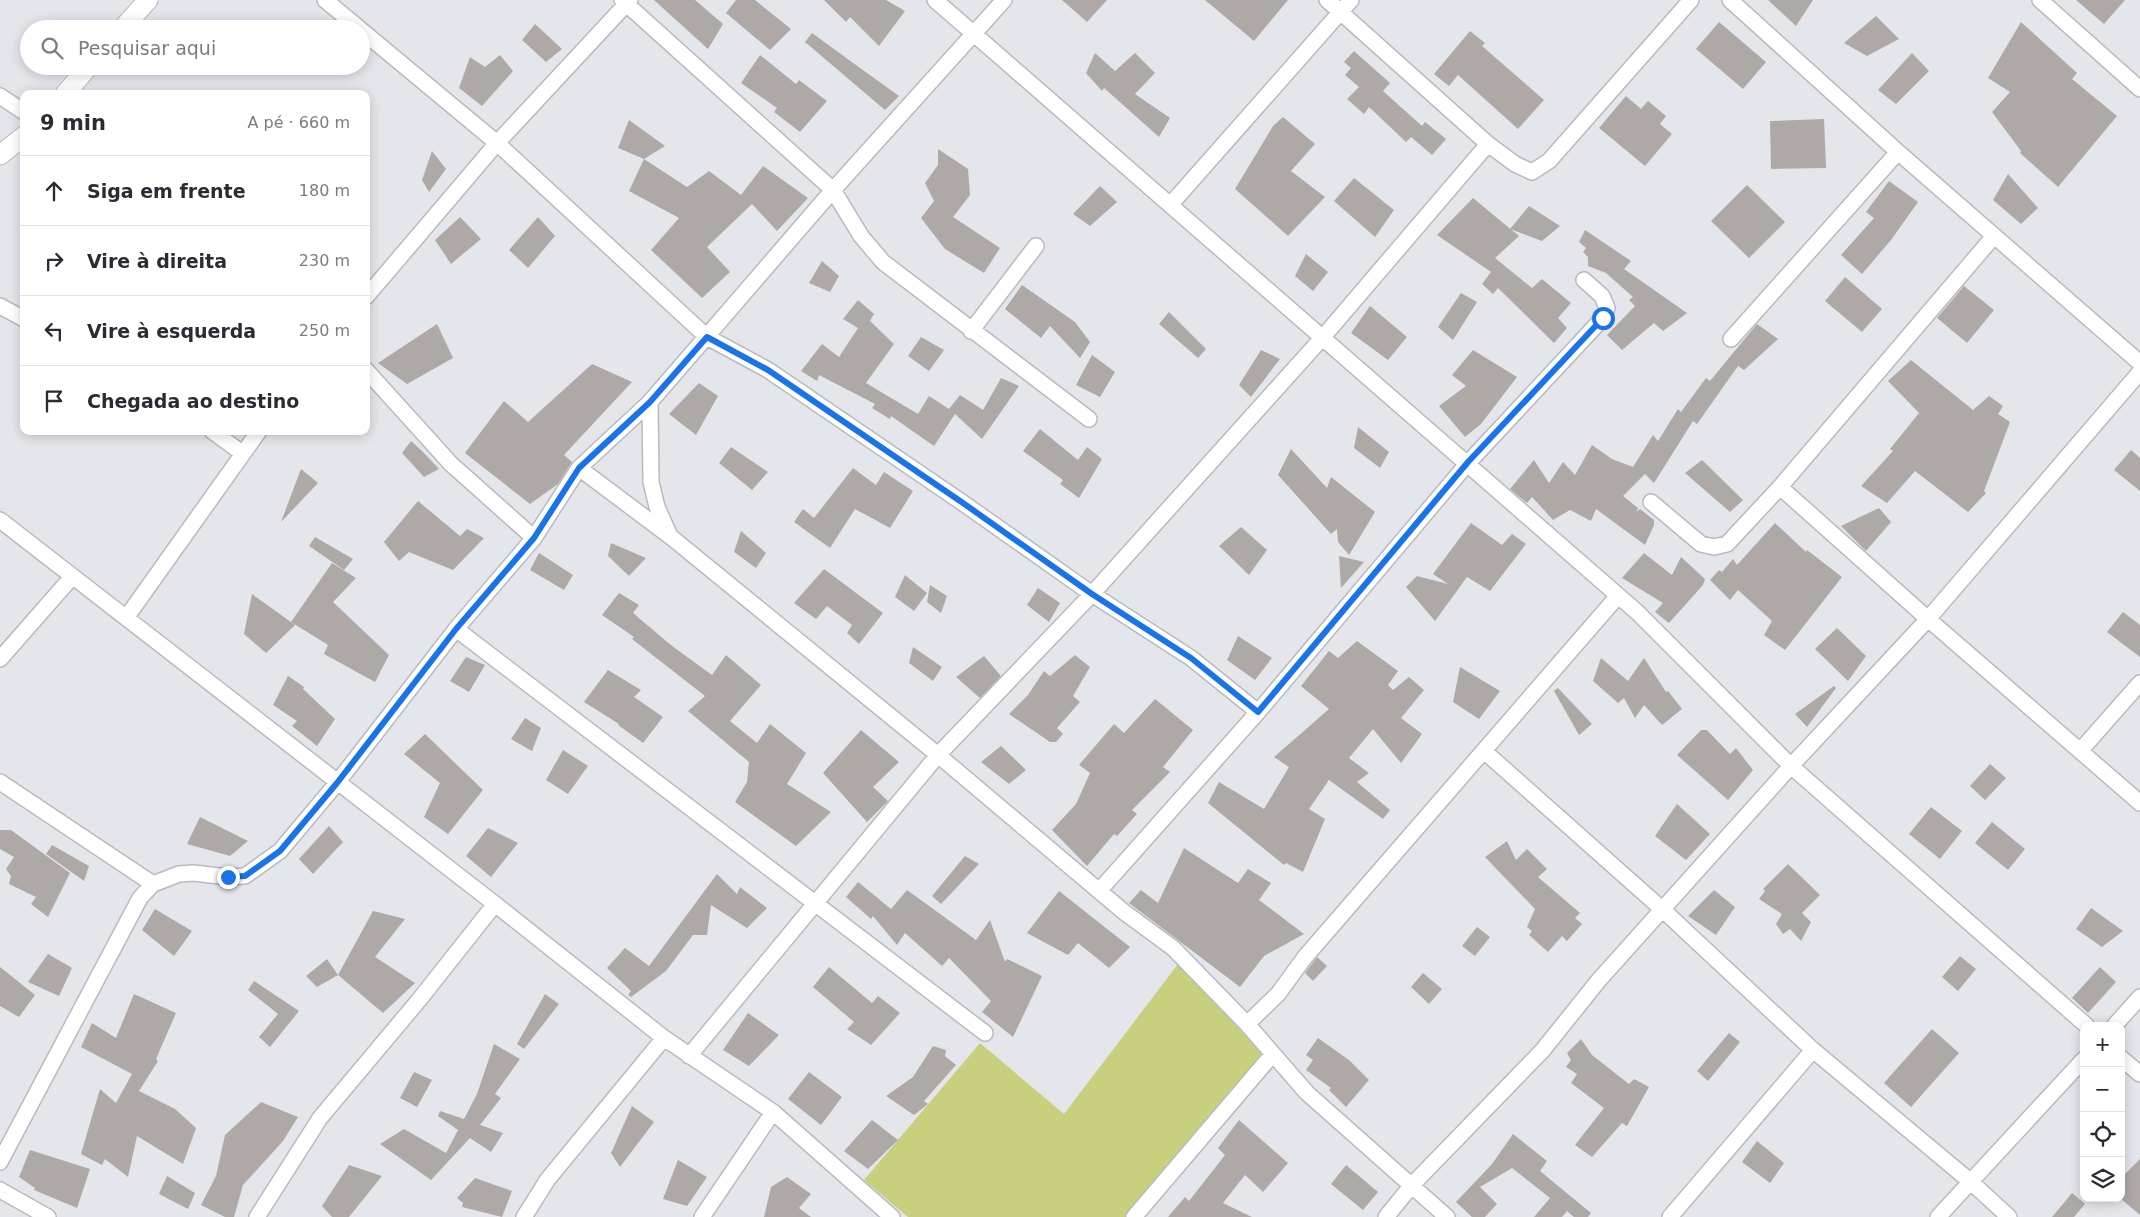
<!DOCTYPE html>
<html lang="pt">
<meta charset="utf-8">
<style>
:root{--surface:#fff;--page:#f7f7f7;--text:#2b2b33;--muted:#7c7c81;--line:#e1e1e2}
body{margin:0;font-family:"DejaVu Sans",sans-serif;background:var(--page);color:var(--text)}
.controls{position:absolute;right:15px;bottom:15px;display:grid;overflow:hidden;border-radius:10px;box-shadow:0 2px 12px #0003}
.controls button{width:45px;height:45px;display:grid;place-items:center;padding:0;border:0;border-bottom:1px solid var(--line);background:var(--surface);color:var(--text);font:25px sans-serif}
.stop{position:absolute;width:15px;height:15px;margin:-11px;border:4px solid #1a73e8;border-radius:50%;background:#fff}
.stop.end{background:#1a73e8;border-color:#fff;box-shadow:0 1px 5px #0008}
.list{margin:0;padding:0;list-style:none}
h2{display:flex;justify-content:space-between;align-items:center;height:65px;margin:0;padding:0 20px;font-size:21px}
h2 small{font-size:16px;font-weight:400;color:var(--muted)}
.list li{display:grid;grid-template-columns:32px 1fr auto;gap:15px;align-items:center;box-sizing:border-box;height:70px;padding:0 20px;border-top:1px solid var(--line)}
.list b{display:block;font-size:19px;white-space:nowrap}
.list em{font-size:16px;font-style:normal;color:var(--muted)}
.icon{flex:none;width:28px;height:28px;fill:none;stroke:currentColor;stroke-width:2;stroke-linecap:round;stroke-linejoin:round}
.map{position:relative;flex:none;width:2140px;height:1217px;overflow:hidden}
.search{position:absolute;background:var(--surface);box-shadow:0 2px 12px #0003;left:20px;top:20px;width:350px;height:55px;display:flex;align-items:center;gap:12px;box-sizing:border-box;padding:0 18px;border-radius:28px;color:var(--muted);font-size:19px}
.panel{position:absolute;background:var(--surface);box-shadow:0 2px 12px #0003;left:20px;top:90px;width:350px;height:345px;border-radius:10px}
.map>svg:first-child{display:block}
</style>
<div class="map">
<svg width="2140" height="1217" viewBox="0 0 2140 1217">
<rect width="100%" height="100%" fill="#e5e6ec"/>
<path fill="#c9d07d" d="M1178 964 1264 1055 1127 1217H908L864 1180 980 1043 1064 1114Z"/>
<path fill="#aea9a6" d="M654 0H695L723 24 708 49Z
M736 0H755L791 29 770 50 726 13Z
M824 0H886L905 11 879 46 850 17 846 22Z
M1062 0H1107L1087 22Z
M1205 0H1288L1254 41Z
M1768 0H1813L1796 26Z
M2076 0H2125L2104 24Z
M1876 16 1899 39 1867 56 1844 43Z
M1719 22 1766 62 1743 89 1696 49Z
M2021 22 2077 73 2072 79 2117 116 2058 187 2020 153 2021 151 1992 112 2010 92 1988 78Z
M535 24 562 49 546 62 522 40Z
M1470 31 1485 43 1482 46 1544 100 1518 129 1458 75 1449 86 1434 74Z
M812 33 856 65 899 96 885 110 805 42Z
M1354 51 1390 83 1383 91 1422 126 1425 122 1446 139 1432 155 1411 137 1406 142 1369 107 1364 114 1347 99 1359 87 1345 75 1351 68 1344 62Z
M1095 53 1115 71 1135 53 1155 73 1135 94 1170 118 1159 137 1104 88 1102 91 1086 73Z
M1912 53 1929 71 1896 104 1878 90Z
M500 55 513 71 482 106 459 88 470 57 485 67Z
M760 55 796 84 799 80 827 101 800 132 774 112 777 108 741 83Z
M1626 96 1641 109 1648 101 1666 116 1660 124 1672 134 1645 166 1599 128Z
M1283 117 1315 144 1291 171 1325 197 1288 236 1235 189 1273 126Z
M1824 119 1826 168 1771 169 1770 121Z
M629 120 665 146 644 159 618 148Z
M938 149 968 169 970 195 953 217 1000 248 984 273 945 249 921 218 934 201 925 183 938 165Z
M432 151 446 169 429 192 422 180Z
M644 159 687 187 709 171 741 195 763 166 808 198 777 231 752 204 707 247 730 272 702 298 651 250 679 218 629 191Z
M2008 174 2038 208 2021 224 1993 200Z
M1354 178 1394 210 1375 237 1334 201Z
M1889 181 1918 202 1891 240 1862 274 1841 255 1874 218 1866 212Z
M1747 185 1785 222 1749 258 1711 221Z
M1100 186 1117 202 1090 226 1073 214Z
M1473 198 1519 236 1495 258 1532 288 1542 279 1571 303 1558 318 1567 328 1554 343 1498 288 1493 294 1482 284 1491 272 1437 235Z
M1529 206 1560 226 1542 241 1510 229Z
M460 217 481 239 451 264 435 240Z
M538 217 555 236 528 268 509 250Z
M1585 230 1631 261 1624 269 1687 313 1663 331 1654 323 1622 350 1607 335 1635 306 1629 300 1633 297 1606 273 1588 266V257L1583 252 1586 248 1579 242Z
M1306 254 1328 272 1313 291 1295 276Z
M822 261 839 276 830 292 809 283Z
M1845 277 1882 309 1862 332 1825 301Z
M1022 285 1075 322 1090 342 1080 358 1050 326 1041 338 1005 309Z
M1964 286 1994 310 1967 343 1937 318Z
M1461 293 1477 302 1453 340 1438 327Z
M858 300 874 314 870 321 894 344 866 383 918 414 929 396 949 409 960 395 983 410 1001 378 1019 386 982 439 955 414 934 446 891 416 890 419 872 408 875 404 819 375 817 381 801 371 822 344 839 357 858 328 843 319Z
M1370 306 1407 337 1388 360 1351 333Z
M1169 312 1206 349 1198 358 1159 324Z
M437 324 453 358 407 384 378 363Z
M1757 324 1778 339 1744 370 1738 366 1697 424 1693 421 1654 483 1645 474 1623 496 1638 508 1636 512 1640 509 1654 520V525L1645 545 1596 509 1591 521 1570 510 1553 520 1532 497 1527 503 1510 489 1534 460 1549 483 1563 462 1575 475 1592 445 1612 459 1633 467 1653 435 1658 441 1678 409 1681 412 1706 378 1710 381Z
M921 337 944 350 929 371 908 356Z
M1261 350 1280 359 1251 397 1239 385Z
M1473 350 1517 377 1481 424 1465 437 1439 406 1466 386 1452 375Z
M1092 355 1115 372 1100 397 1076 385Z
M1911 360 1973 410 1989 396 2003 406 1998 414 2010 422 1984 491 1986 493 1968 512 1915 471 1887 503 1861 486 1893 451 1890 449 1919 413 1888 381Z
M592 364 632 382 564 455 572 462 558 484 530 504 465 453 504 401 528 422Z
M699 383 718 396 696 435 669 414Z
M1358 427 1389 452 1380 468 1354 448Z
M1040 429 1078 460 1087 447 1102 459 1079 498 1060 484 1063 480 1023 451Z
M411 441 424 453 439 469 424 477 402 453Z
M731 447 768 472 752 490 719 463Z
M1291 449 1327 488 1331 477 1375 512 1349 555 1338 542 1337 529 1331 534 1278 475Z
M2131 450 2140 458V491L2114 470Z
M1702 460 1743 500 1730 512 1685 473Z
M853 468 876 485 884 472 913 491 890 528 855 509 830 548 794 522 803 509 814 518Z
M301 469 318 483 281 522Z
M418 501 460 536 467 529 484 538 453 570 409 552 399 561 384 542Z
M1879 508 1891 522 1866 551 1841 526Z
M1471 523 1502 545 1512 534 1526 544 1490 591 1467 577 1435 621 1406 587 1417 576 1448 584 1433 574Z
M1775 523 1806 552 1807 550 1842 577 1785 650 1764 635 1772 621 1738 590 1730 600 1710 580 1719 570 1722 572 1733 559 1737 565Z
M1241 527 1267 550 1249 575 1219 546Z
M741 531 766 553 756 568 734 552Z
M315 537 353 559 344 570 309 546Z
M611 543 646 558 629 576 608 556Z
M539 553 573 575 564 590 530 570Z
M1644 553 1672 575 1681 557 1705 579 1703 585 1669 623 1655 612 1663 603 1622 578Z
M1339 556 1364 562 1341 588Z
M332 563 356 578 333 602 389 655 375 682 324 654 328 645 291 622Z
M824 569 883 613 859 644 847 633 852 625 827 606 816 619 794 603Z
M905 575 927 593 914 611 895 597Z
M930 585 947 596 941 613 927 602Z
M1038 588 1060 603 1049 622 1027 605Z
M619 593 639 605 633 613 672 646 712 675 726 655 761 685 730 721 757 743 770 724 806 753 787 784 831 812 796 846 735 802 747 782 749 762 688 711 705 696 632 639 634 637 602 615Z
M252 594 295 625 266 653 244 634Z
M2123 612 2140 625V657L2107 632Z
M1837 628 1866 656 1848 681 1815 649Z
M1238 636 1272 658 1255 680 1227 660Z
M1357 641 1398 671 1388 685 1393 690 1409 677 1424 690 1401 718 1422 734 1401 763 1373 729 1349 758 1369 773 1357 782 1390 810 1383 819 1329 780 1309 809 1325 819 1303 872 1286 863 1284 865 1208 803 1219 782 1264 809 1289 767 1274 757 1329 709 1301 686 1329 651 1338 658Z
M913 647 942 667 933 681 909 663Z
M1075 655 1090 667 1073 696 1080 702 1057 728 1063 734 1056 742H1050L1009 714 1028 695 1044 671 1050 676Z
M984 656 1001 676 980 698 956 677Z
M466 657 485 665 469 692 450 681Z
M1601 658 1628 681 1644 658 1666 692 1668 691 1682 709 1662 725 1644 705 1635 718 1624 698 1618 703 1593 681Z
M1460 667 1500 691 1479 719 1453 702Z
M608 670 641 690 634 697 663 717 643 743 618 725 619 724 584 702Z
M288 676 304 687 303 689 335 719 317 746 292 726 297 721 273 705Z
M1834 686 1836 688 1807 727 1795 714Z
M1558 688 1592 724 1579 735 1554 691Z
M1155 699 1193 730 1163 767 1170 772 1132 810 1137 814 1117 836 1114 834 1087 866 1052 830 1076 804 1090 773 1079 765 1114 724 1124 733Z
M525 718 541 728 532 751 511 739Z
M861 730 899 762 873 787 888 801 867 822 823 773Z
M1701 730H1707L1730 754 1736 748 1753 770 1728 800 1677 755Z
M425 734 483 790 448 834 424 817 440 783 404 754Z
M1001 746 1026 770 1009 784 981 762Z
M563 750 588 766 568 794 546 780Z
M1990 764 2006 778 1985 800 1970 786Z
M1677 804 1710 834 1686 860 1655 836Z
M1931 807 1962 831 1940 859 1909 834Z
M200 817 248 841 230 856 187 844Z
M1992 822 2025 849 2008 870 1975 843Z
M329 826 343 842 313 874 299 859Z
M488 828 518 843 491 877 466 856Z
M0 830H11L70 873 48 917 31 904 36 897 9 884 11 876 6 869 14 857 0 849Z
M1507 841 1516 860 1527 849 1547 869 1538 877 1580 913 1575 918 1582 924 1567 941 1562 936 1548 952 1529 935 1532 931 1527 927 1535 909 1485 857Z
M52 845 89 866 84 881 46 854Z
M1184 848 1238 883 1248 869 1271 883 1259 900 1304 934 1264 956 1240 987 1129 903 1141 890 1158 903Z
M965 856 979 864 941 904 932 896Z
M1788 864 1820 895 1802 913 1811 922 1801 941 1790 929 1783 934 1776 924 1782 914 1759 899 1765 891 1763 889Z
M717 874 737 894 740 887 767 908 747 928 711 905 707 935H693L666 971 631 997 628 995 631 991 607 968 625 948 649 966Z
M858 882 891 909 907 890 976 940 990 920 1005 962 1007 959 1042 976 1013 1037 982 1012 991 1001 949 958 942 966 905 933 897 945 873 916 871 919 846 897Z
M1714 890 1735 907 1716 935 1688 916Z
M1059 891 1130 947 1109 968 1078 943 1068 955 1027 933Z
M2091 908 2123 931 2102 947 2076 929Z
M155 909 192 931 174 956 142 930Z
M373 911 405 919 375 957 415 983 383 1013 338 975Z
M1477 927 1490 937 1475 956 1462 946Z
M48 954 72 968 59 996 28 982Z
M1960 956 1976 969 1958 991 1942 977Z
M1317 957 1327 966 1313 981 1305 973Z
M327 959 338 975 317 987 306 976Z
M0 967 35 995 19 1017 0 1006Z
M829 967 872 1003 878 996 900 1013 871 1045 847 1029 854 1022 813 987Z
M2100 967 2116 982 2088 1013 2072 998Z
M1423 973 1442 989 1429 1004 1411 987Z
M254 981 299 1011 270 1047 259 1037 278 1014 248 990Z
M134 994 176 1013 156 1059 158 1061 139 1091 175 1109 196 1128 183 1164 137 1136 128 1177 105 1159 102 1165 81 1154 100 1089 116 1103 132 1074 81 1047 92 1023 116 1038Z
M545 994 559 1004 524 1049 517 1044Z
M748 1013 779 1035 749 1066 723 1050Z
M1932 1029 1959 1053 1911 1107 1884 1083Z
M1729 1033 1740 1042 1708 1081 1697 1071Z
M1318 1038 1349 1060 1369 1080 1346 1107 1329 1090 1331 1088 1306 1070 1313 1060 1306 1055Z
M1581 1039 1592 1055 1629 1084 1634 1079 1649 1087 1627 1126 1622 1123 1592 1157 1575 1145 1604 1108 1571 1083 1577 1074 1566 1067 1571 1060 1567 1053Z
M494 1044 520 1059 495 1094 501 1098 480 1125 503 1133 491 1152 470 1138 431 1180 380 1144 404 1129 446 1153 458 1130 438 1116 440 1111 464 1119 477 1094Z
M933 1046 946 1050 945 1056 956 1065 924 1101 928 1104 914 1115 886 1096 913 1077Z
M414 1072 432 1080 417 1107 400 1098Z
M809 1072 842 1097 821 1125 788 1099Z
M261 1102 298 1117 283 1141 243 1185 234 1217H225L201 1205 216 1176 225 1135Z
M632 1106 654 1122 620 1167 611 1153Z
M872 1120 898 1140 868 1169 844 1151Z
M1239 1120 1288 1163 1263 1192 1245 1175 1223 1203 1252 1217H1168L1185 1197 1189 1201 1225 1155 1218 1148Z
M1513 1134 1547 1161 1540 1171 1591 1213 1588 1217H1574L1567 1211 1562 1217H1534L1550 1198 1512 1168 1480 1187 1497 1204 1485 1217H1472L1456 1202 1492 1164Z
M1757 1141 1784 1163 1770 1183 1742 1162Z
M30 1150 90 1169 77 1208 34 1190 35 1188 19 1177Z
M2140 1159V1215L2121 1199V1178Z
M678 1160 707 1177 687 1206 663 1199Z
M349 1165 382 1176 349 1217H332L322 1206Z
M1346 1165 1378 1192 1363 1210 1331 1184Z
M167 1176 195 1193 188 1209 159 1194Z
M787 1177 811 1194 799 1208 811 1217H764L771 1187Z
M475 1178 512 1191 502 1217 462 1207 463 1203 457 1198Z
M2072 1193 2085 1204 2074 1217H2052Z"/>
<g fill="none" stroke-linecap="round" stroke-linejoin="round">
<defs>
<path id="minor" d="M325 0 360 29
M622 0 833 190 861 236 883 262 1089 419
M935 0 1637 612 1791 766 2087 1026
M1327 0 1488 144 1515 164 1532 172 1549 161 1691 0
M1730 0 1898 152 2140 363
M2040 0 2140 89
M361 30 497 143 707 337 768 370 963 503 1092 594 1191 658 1258 712
M0 96 24 112
M1171 204 1351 0
M366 297 497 143 630 0
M0 306 24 319
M971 331 1036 246
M1731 339 1898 152
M366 370 451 464 534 538
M650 402 651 482 657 507 670 536
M212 431 242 453
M579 468 671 537 938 755 1124 912 1173 948 1247 1024 1307 1093 1447 1217
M1780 487 1928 619 2140 803
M1651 502 1701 544 1714 547 1727 544 1780 487 1994 236
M0 520 495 904 664 1038 773 1112 892 1217
M126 618 259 431
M456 629 985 1033
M0 659 72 577
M1484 751 1663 910 1813 1050 1971 1182 2009 1217
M2080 751 2140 683
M0 782 153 884
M1099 891 1258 712 1468 463 1603 318 1607 308 1602 296 1584 280
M1247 1024 1278 994 1305 957 1617 597
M2114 1026 2140 997
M689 1056 938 755 1092 594 1323 337 1488 144
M2121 1058 2140 1074
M0 1162 140 898 153 884 179 874 193 873 228 877 245 876 280 851 337 783 456 629 534 538 579 468 650 402 833 190 1004 0
M0 1190 48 1217
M257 1217 320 1118 419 1000 495 904
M524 1217 548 1179 664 1038
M702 1217 773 1112
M1134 1217 1272 1055
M1386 1217 1412 1185 1542 1051 1599 980 1791 766 1928 619 2140 372
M1670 1217 1813 1050
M1938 1217 2084 1059"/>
<path id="tertiary" d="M122 29 148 0
M65 94 89 66
M0 155 24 136"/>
</defs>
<use href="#minor" stroke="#b9babf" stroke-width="18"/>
<use href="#tertiary" stroke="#b9babf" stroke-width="21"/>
<use href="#minor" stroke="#fff" stroke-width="15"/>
<use href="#tertiary" stroke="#fff" stroke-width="19"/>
</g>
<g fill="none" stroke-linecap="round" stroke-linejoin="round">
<path stroke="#1a73e8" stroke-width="6" d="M228 877 245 876 280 851 337 783 456 629 534 538 579 468 650 402 707 337 768 370 963 503 1092 594 1191 658 1258 712 1468 462 1603 318"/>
</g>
</svg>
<div class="controls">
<button>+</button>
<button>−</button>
<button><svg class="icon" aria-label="locate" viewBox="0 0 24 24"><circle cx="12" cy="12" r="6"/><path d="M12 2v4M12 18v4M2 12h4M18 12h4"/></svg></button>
<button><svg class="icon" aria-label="layers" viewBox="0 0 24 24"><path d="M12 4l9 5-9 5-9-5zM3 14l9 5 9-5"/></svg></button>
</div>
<div class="stop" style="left:1603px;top:318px"></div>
<div class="stop end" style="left:228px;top:877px"></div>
<div class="search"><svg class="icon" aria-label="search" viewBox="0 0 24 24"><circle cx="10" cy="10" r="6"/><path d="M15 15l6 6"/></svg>Pesquisar aqui</div>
<section class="panel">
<h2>9 min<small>A pé · 660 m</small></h2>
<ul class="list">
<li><svg class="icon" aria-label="ahead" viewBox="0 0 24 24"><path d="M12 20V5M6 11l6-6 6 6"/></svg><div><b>Siga em frente</b></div><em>180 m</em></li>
<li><svg class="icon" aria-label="right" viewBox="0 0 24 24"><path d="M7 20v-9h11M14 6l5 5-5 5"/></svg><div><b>Vire à direita</b></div><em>230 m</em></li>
<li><svg class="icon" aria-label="left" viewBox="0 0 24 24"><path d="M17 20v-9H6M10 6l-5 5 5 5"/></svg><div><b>Vire à esquerda</b></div><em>250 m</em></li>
<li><svg class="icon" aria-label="arrive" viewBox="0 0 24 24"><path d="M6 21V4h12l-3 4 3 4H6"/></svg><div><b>Chegada ao destino</b></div></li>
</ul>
</section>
</div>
